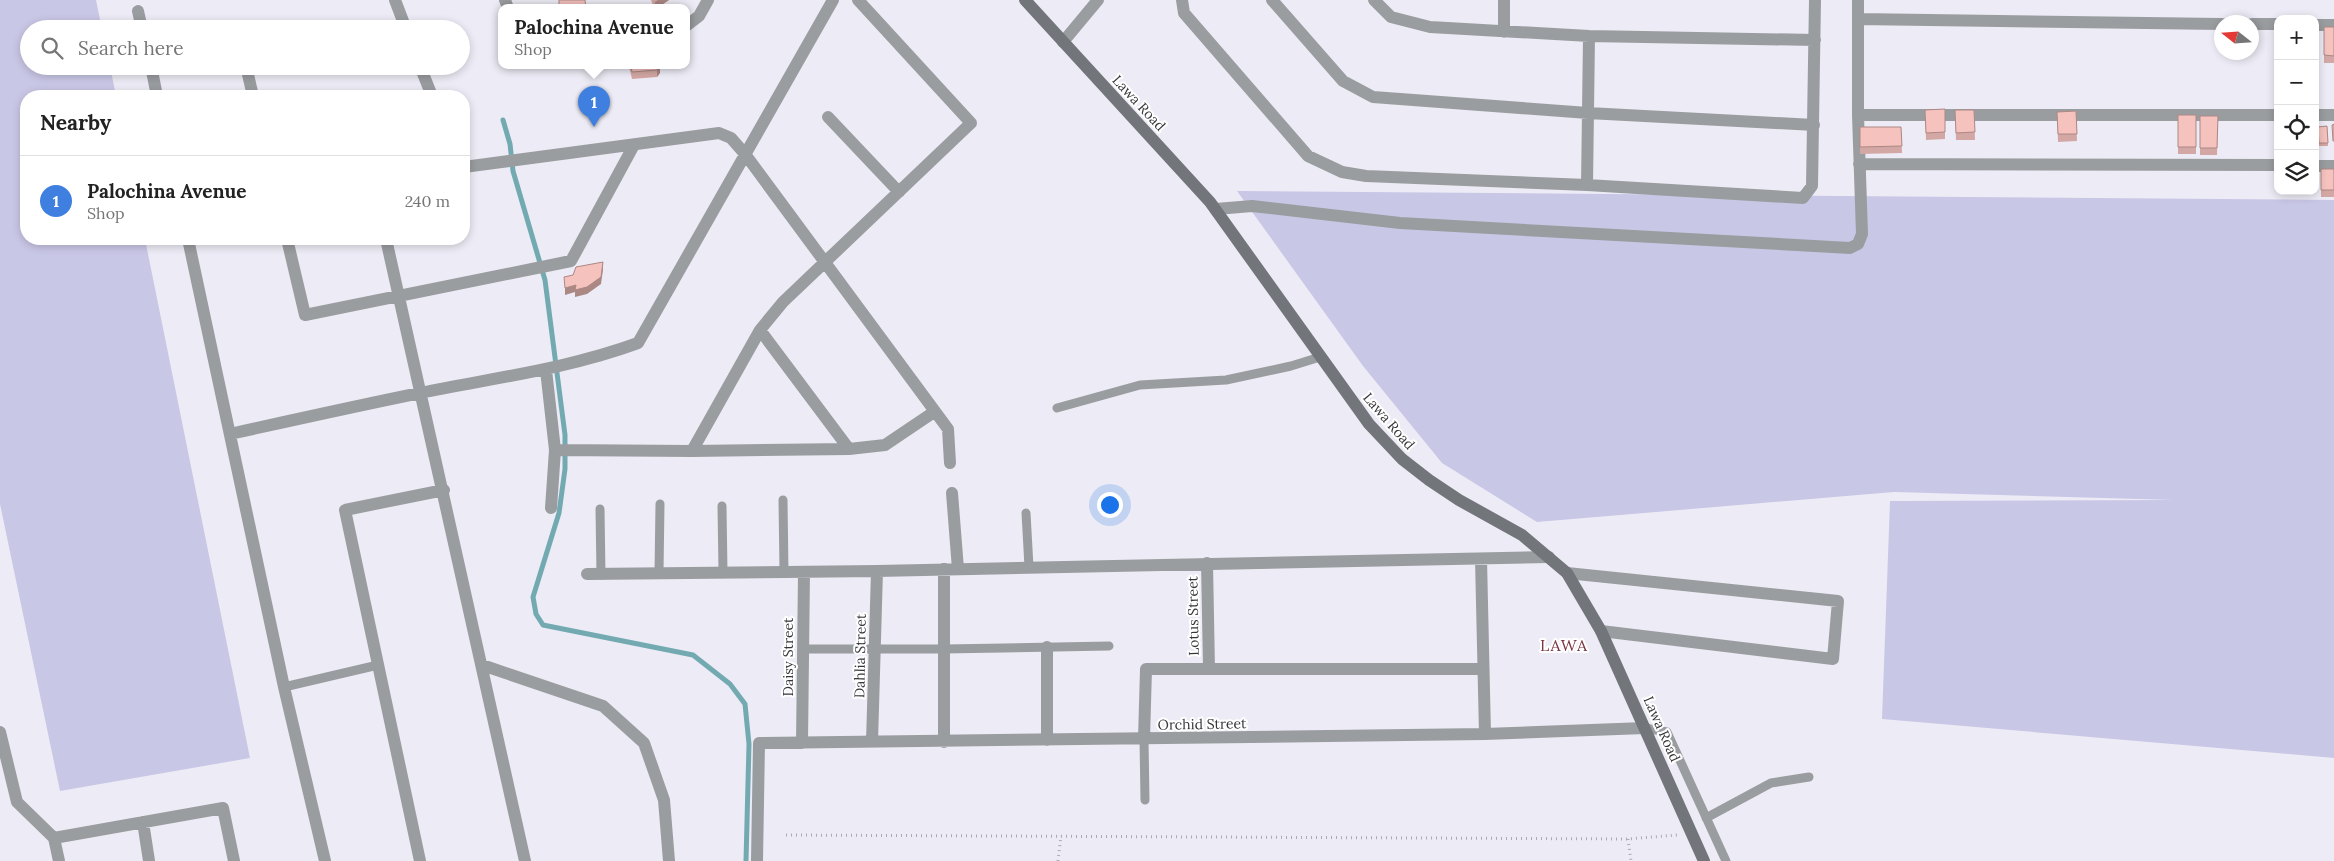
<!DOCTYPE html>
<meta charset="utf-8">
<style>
:root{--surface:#fff;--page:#f2f2f2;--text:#222;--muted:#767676;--line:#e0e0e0;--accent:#2563eb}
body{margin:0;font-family:Lora,serif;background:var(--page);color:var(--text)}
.controls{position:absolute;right:15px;top:15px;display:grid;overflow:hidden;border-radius:10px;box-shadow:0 2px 8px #0003}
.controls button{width:45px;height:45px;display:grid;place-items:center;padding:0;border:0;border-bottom:1px solid var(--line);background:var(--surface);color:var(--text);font:25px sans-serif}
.compass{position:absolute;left:2214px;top:15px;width:45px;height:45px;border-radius:50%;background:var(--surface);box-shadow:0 2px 8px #0003;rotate:287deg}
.you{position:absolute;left:1109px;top:504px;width:18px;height:18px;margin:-12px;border:4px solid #fff;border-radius:50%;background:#1a73e8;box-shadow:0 0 0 8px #1a73e833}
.badge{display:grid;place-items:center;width:32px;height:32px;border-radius:50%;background:var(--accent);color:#fff;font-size:16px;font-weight:700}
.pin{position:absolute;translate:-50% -41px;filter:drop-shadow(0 1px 2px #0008)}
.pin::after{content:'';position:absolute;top:26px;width:18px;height:15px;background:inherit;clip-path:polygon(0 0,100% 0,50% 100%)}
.popup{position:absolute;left:498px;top:4px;width:192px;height:65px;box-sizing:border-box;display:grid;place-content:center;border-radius:10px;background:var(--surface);filter:drop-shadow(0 1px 4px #0005);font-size:16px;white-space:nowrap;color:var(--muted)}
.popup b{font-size:19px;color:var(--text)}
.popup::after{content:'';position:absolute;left:50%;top:100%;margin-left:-10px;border:10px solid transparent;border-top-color:var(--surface)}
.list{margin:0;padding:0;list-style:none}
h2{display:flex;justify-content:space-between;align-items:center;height:65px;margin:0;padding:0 20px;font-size:21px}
h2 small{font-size:16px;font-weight:400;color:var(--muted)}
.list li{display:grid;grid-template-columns:32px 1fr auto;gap:15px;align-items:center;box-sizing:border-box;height:90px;padding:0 20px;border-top:1px solid var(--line)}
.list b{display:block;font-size:19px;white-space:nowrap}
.list p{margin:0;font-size:16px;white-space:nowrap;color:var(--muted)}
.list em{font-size:16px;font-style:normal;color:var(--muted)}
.icon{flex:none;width:28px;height:28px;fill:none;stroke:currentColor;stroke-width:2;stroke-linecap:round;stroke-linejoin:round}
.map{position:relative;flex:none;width:2334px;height:861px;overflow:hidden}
.search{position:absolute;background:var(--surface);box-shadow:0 2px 8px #0003;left:20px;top:20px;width:450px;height:55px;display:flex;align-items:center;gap:12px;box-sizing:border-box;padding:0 18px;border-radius:28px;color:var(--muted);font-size:19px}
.panel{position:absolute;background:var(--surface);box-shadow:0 2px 8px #0003;left:20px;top:90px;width:450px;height:155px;border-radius:20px}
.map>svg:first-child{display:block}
</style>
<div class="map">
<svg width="2334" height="861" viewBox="0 0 2334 861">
<rect width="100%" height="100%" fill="#edecf6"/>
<path fill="#c9c7e6" d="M0 0H96L102 29H29V66H110L116 96H26V239H145L250 758 60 791 0 504Z
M1237 191 2334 200V758L1882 719 1890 501 2174 500 1894 492 1537 522 1442 463 1363 366Z"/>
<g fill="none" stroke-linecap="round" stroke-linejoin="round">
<path stroke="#73aab1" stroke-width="5" d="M503 120 510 144 513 171 545 280 565 435V469L559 513 533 597 536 614 543 625 693 655 730 684 745 704 749 744 746 861"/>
<path stroke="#abaab2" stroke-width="3" stroke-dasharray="1 4" stroke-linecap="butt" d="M786 835 1628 839 1677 835
M1628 839 1631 861
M1058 861 1061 836"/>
<path stroke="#9a9da0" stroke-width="9" d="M1057 408 1140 385 1226 380 1291 366 1320 357
M783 500 784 572
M722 506 723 572
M600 509 601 575
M1026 513 1029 567
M659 573 660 504
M803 649H944L1109 646
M284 687 378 665
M1645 728 1667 732 1726 861
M1144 739 1145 800
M1706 818 1771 783 1809 777"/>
<path stroke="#9a9da0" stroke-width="12" d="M395 0 406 29
M505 0 508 8
M1182 0 1184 13 1308 156 1342 172 1366 176 1587 185 1803 198 1812 186 1815 0
M1272 0 1343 81 1373 97 1588 113 1814 125
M1374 0 1391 17 1430 27 1589 36 1815 40
M138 11 142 29
M1858 19 2222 24
M2252 24H2278
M2315 25H2334
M686 26 699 16 708 0
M1504 32V0
M1063 42 1098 0
M151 66 157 96
M246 66 253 96
M420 66 432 96
M1858 115H2278
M2315 115H2334
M828 117 899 192
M1859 164 2278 165
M2315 166H2334
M464 167 719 133 731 138 745 154 948 429 950 463
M1587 185 1589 36
M1216 209 1252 206 1400 223 1850 248 1858 244 1862 234 1858 115V0
M188 239 284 687 325 861
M287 239 305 315 571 261 634 145
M386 239 525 861
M760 330 849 449
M546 370 555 450 551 508
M230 434C293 420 356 406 420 393 493 378 567 369 638 343L833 0
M555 450 692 451 849 449 885 445 934 412
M692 451 760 330 783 302 971 123 858 0
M952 493 958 569
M1481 559 1485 734
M1207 563 1209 669
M944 569V742
M1567 573 1838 601 1833 659 1601 631
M587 574 877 571 1549 557
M482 665 603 706 644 743 664 800 669 861
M0 732 17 802 54 838 59 861
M1144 739 1146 669H1482
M1047 740V647
M872 742 877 571
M802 743 804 572
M143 822 149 861
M54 838 223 808 234 861
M420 861 345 510 444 490
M757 861 759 743 1485 734 1645 728"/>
<path stroke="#72767b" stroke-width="12" d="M1025 0 1210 202 1369 424 1402 459 1429 480 1459 500 1522 535 1567 573 1601 631 1704 861"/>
</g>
<path fill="#d3a7a3" d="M651 0H669L657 8H654Z
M2324 27H2334V63H2324Z
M629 66H660V73L657 77 632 79Z
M1945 109V139L1926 140 1925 110Z
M1955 110H1974L1975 140H1956Z
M2076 111 2077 141 2058 142 2057 112Z
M2178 115H2196V154H2178Z
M2200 116H2218L2217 155H2200Z
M2327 126 2328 146H2319L2318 127Z
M1860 127H1901L1902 153 1860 154Z
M2321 169H2334V197H2321Z"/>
<path fill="#ac8885" d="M658 0H669L657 8H655V2Z
M660 66V73L657 77V70Z
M603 262V270L601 284 587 294 575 297V292L565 295V288Z"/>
<path fill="#f5c2be" stroke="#ac8885" d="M559 0H585L586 8H559Z
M2324 27H2334V56L2324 55Z
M631 66H660L657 70 632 72Z
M1945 109V132L1926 133 1925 110Z
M1955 110H1974L1975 132 1956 133Z
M2076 111 2077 134H2058L2057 112Z
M2178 115H2196V147H2178Z
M2200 116H2218L2217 148H2200Z
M2334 124V141H2333L2332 125Z
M2327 126 2328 143H2319L2318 127Z
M1860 127H1901L1902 146 1860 147Z
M2315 127H2317L2318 144H2315Z
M2321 169H2334V190H2321Z
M603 262 601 277 587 287 575 290 576 285 565 288 564 277 573 275 576 267Z"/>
<g text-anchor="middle" stroke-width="4" stroke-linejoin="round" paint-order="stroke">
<g font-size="14" fill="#36363a" stroke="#fff">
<text transform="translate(1139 103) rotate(47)" y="5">Lawa Road</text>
<text transform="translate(1389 421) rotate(49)" y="5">Lawa Road</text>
<text transform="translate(1193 616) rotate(-91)" y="5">Lotus Street</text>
<text transform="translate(860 656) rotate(-89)" y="5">Dahlia Street</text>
<text transform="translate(788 657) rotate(-90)" y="5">Daisy Street</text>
<text transform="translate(1202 724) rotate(-1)" y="5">Orchid Street</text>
<text transform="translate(1662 729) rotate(66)" y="5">Lawa Road</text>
</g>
<g font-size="16" letter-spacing="1" fill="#7c3542" stroke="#fff">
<text x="1564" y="651">LAWA</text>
</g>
</g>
</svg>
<div class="controls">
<button>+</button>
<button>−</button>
<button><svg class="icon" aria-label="locate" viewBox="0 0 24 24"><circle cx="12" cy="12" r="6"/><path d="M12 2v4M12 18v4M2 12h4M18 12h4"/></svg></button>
<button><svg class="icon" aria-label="layers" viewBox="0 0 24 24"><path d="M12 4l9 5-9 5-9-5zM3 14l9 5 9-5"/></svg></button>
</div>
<svg class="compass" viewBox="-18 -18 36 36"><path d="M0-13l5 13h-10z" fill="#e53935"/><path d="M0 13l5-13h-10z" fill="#767676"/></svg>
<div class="you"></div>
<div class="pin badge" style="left:594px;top:127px;background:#3f7fe0">1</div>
<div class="popup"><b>Palochina Avenue</b>Shop</div>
<div class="search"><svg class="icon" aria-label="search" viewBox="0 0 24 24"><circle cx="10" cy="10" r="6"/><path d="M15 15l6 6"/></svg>Search here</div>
<section class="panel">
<h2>Nearby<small></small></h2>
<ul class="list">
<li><span class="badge" style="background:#3f7fe0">1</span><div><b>Palochina Avenue</b><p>Shop</p></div><em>240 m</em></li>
</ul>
</section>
</div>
